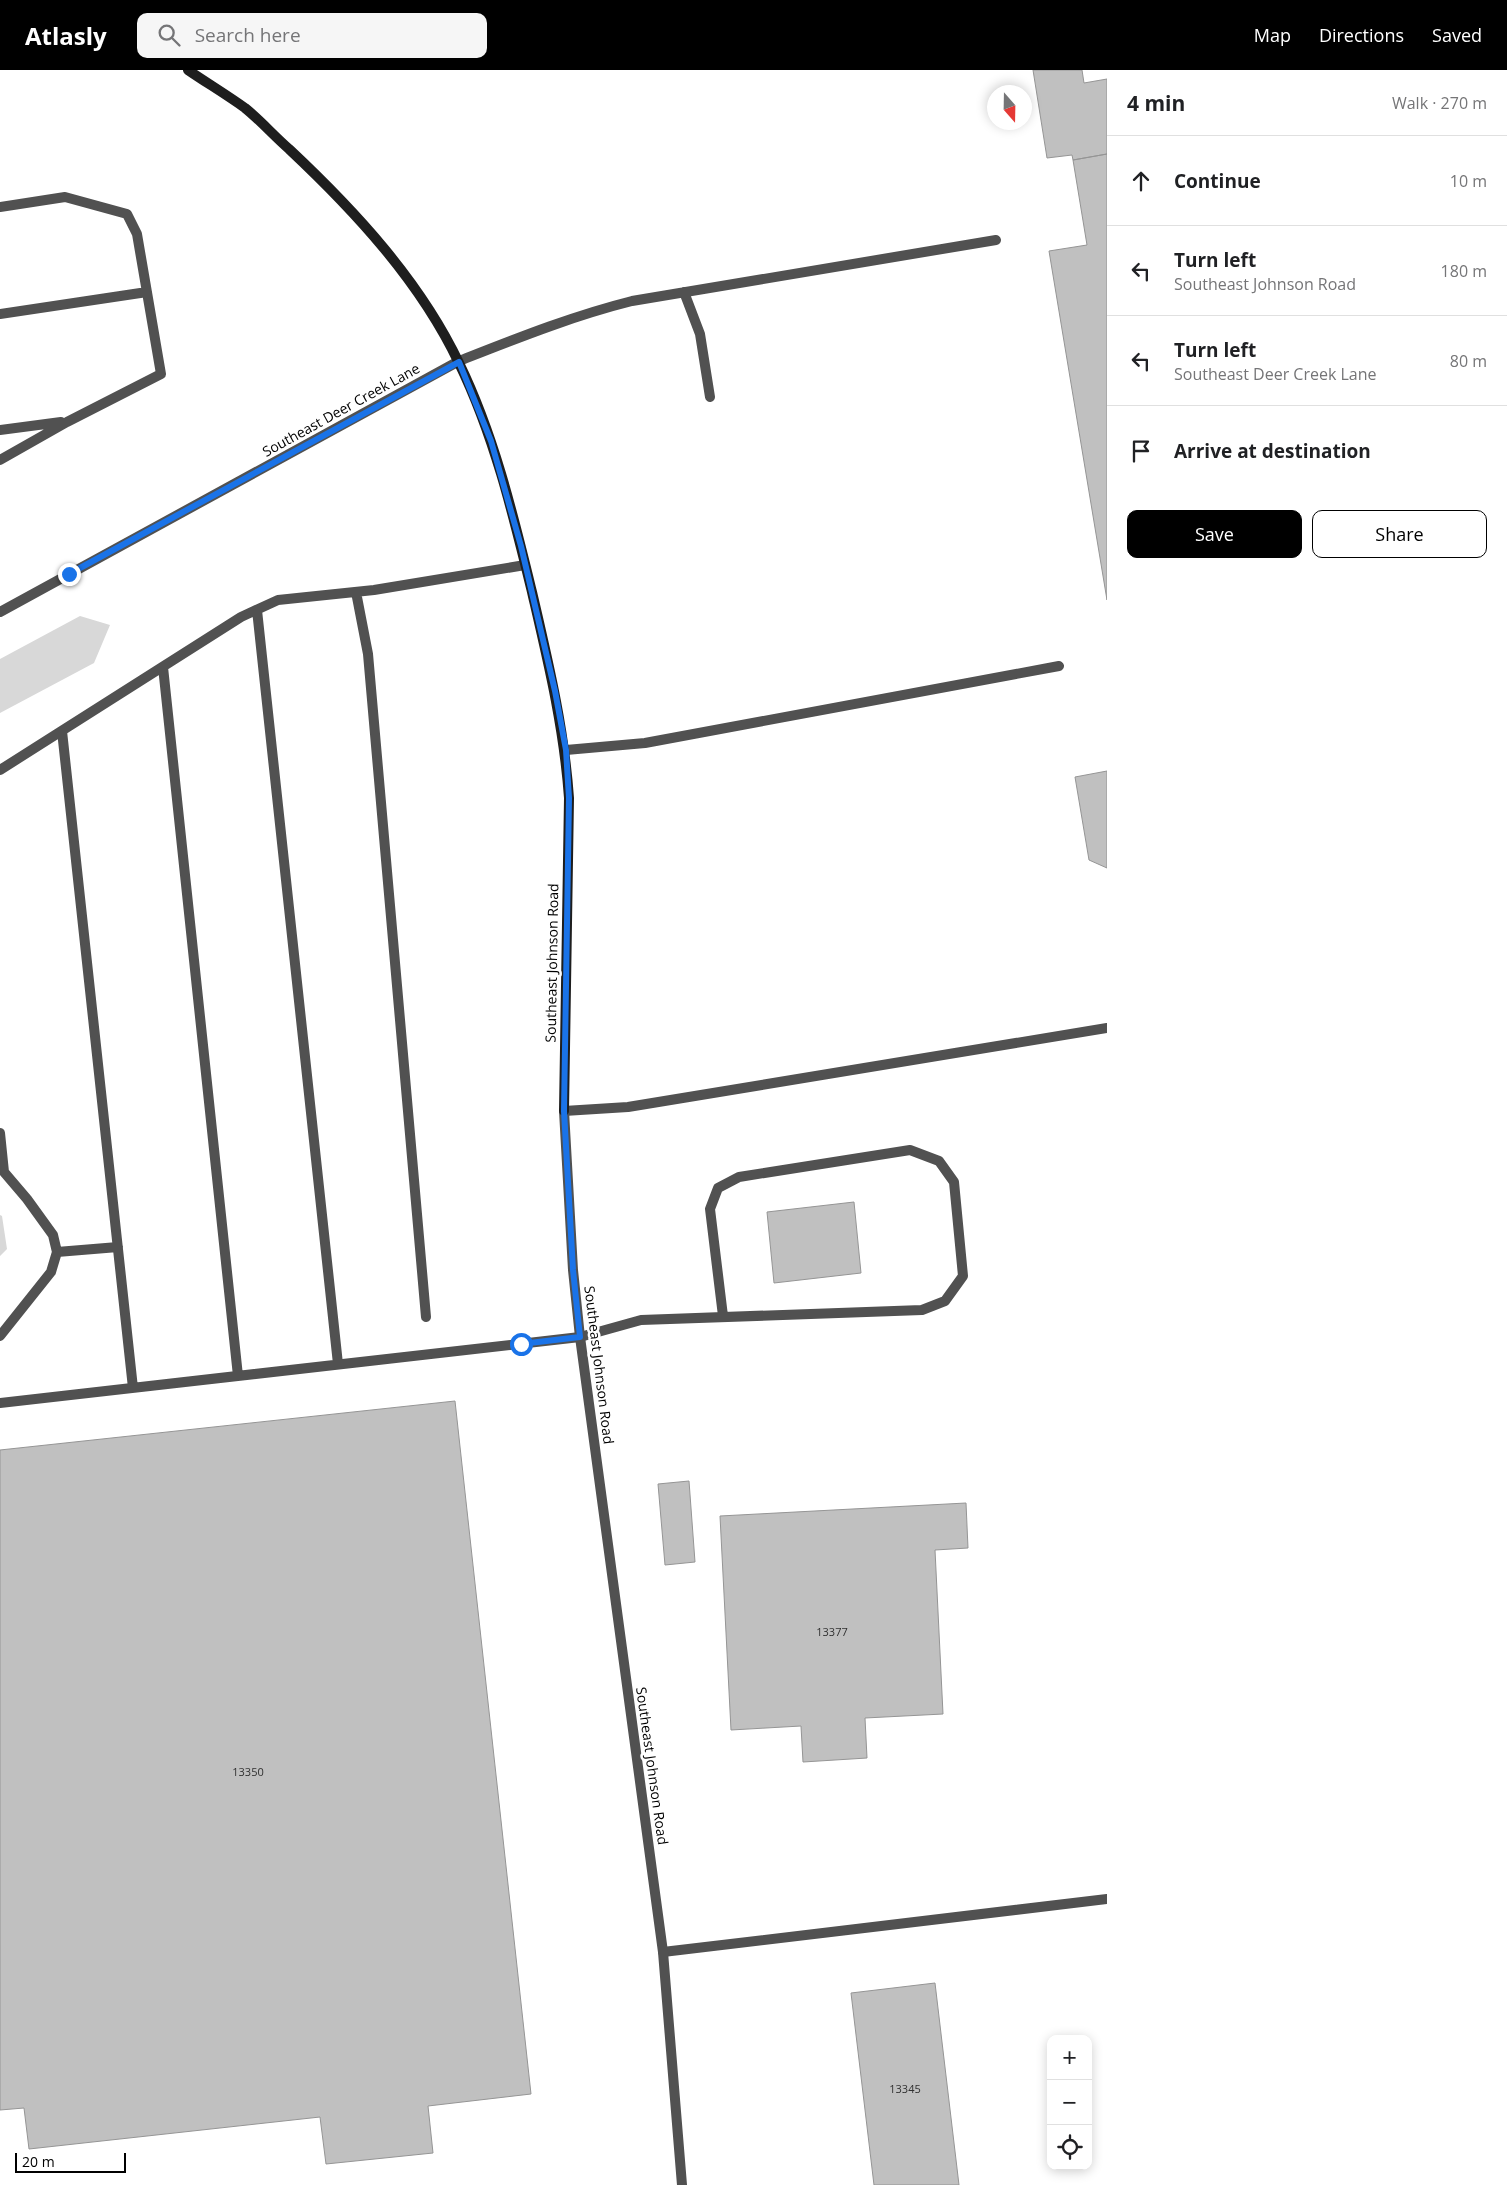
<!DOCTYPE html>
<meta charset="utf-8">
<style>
:root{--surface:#fff;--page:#f6f6f6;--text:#202124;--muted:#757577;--line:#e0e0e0;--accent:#000}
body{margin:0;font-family:"Open Sans",sans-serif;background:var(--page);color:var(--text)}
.controls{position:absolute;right:15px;bottom:15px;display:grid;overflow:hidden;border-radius:10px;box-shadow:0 2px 12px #0003}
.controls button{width:45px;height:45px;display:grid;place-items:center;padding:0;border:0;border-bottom:1px solid var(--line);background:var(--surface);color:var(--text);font:25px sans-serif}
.compass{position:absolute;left:987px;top:15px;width:45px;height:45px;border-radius:50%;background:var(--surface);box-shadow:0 2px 12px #0003;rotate:160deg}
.scale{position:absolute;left:15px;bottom:12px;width:111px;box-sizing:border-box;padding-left:5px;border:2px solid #000;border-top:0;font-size:14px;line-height:18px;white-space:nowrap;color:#000;-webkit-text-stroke:4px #fff;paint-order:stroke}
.stop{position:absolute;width:15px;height:15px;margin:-11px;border:4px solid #1a73e8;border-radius:50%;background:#fff}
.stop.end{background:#1a73e8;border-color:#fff;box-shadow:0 1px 5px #0008}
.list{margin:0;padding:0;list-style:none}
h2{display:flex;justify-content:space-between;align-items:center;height:65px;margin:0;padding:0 20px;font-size:21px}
h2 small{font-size:16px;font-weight:400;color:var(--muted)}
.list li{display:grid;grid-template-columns:32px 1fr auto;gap:15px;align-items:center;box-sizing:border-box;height:90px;padding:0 20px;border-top:1px solid var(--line)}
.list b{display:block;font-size:19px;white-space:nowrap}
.list p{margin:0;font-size:16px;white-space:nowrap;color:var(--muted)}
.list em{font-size:16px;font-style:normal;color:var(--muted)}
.actions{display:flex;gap:10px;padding:15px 20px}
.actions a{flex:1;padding:11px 0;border:1px solid var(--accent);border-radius:10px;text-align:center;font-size:18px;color:var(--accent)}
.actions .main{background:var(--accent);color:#fff}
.icon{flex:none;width:28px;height:28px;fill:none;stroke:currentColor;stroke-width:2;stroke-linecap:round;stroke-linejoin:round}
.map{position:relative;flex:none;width:1107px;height:2115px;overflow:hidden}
header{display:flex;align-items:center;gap:30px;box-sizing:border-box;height:70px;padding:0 25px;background:var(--accent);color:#fff}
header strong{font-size:24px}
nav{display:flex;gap:28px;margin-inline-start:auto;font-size:18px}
.search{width:350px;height:45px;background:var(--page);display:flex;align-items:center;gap:12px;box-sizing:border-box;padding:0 18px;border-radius:10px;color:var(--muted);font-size:19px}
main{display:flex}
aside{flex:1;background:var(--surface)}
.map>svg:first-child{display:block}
</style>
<header>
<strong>Atlasly</strong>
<div class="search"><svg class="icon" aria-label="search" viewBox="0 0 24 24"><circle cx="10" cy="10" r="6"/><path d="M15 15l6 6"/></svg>Search here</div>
<nav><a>Map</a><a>Directions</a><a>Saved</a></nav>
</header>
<main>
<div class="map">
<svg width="1107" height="2115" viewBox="0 0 1107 2115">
<rect width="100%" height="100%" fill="#fff"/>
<path fill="#d8d8d8" d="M80 546 110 555 94 593 0 643V589Z
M0 1145 2 1146 7 1179 0 1186Z"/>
<path fill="#c0c0c0" stroke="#959595" d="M1033 0H1082L1084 13 1107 9V84L1073 90 1072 85 1047 88Z
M1107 84V530L1049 181 1087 175 1073 90Z
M1107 701V798L1089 790 1075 707Z
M854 1132 861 1203 774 1213 767 1142Z
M455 1331 531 2024 428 2036 433 2083 326 2094 320 2047 29 2079 24 2038 0 2040V1380Z
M689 1411 695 1492 665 1495 658 1414Z
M966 1433 968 1478 935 1480 943 1644 865 1648 867 1688 803 1692 801 1656 731 1660 720 1446Z
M935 1913 959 2115H874L851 1923Z"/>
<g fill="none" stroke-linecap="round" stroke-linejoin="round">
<path stroke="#515151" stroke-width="10" d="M0 137 65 127 127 144 137 164 161 304 67 352 0 390
M684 222 700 264 710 327
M0 244 147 222
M459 291C515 269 572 246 632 231L996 170
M0 360 61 352
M356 522 368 584 426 1247
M257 540 338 1294
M163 597 238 1306
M62 661 133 1318
M566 680 645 673 1059 596
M0 700 241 547 278 530 374 520 525 495
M564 1041 628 1037 1107 958
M0 1063 4 1102 27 1129 53 1165 57 1182 51 1202 0 1266
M57 1182 118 1177
M0 1333 580 1267 641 1250 922 1240 945 1231 963 1206 954 1112 939 1091 910 1080 739 1107 718 1118 710 1139 723 1246
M663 1882 1107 1829"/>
<path stroke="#515151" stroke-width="10" d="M0 542 459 291
M564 1041 573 1200 580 1267 663 1882 682 2115"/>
<path stroke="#1e1e1e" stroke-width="10" d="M188 0C207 13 227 25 245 38 260 50 274 66 289 79 355 141 420 211 459 293 494 365 513 444 532 522 548 591 564 657 569 728L564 1041"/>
</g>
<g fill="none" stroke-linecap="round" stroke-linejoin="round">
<path stroke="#1a73e8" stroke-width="6" d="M69 504 459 292 491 371 521 476 555 621 566 680 569 728 564 1041 573 1200 580 1267 521 1274"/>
</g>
<g text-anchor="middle" stroke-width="5" stroke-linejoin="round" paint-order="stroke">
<g font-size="11" fill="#303030">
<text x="832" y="1566">13377</text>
<text x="248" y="1706">13350</text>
<text x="905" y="2023">13345</text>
</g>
<g font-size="14" fill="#000" stroke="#fff">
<text transform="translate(341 340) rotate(-29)" y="5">Southeast Deer Creek Lane</text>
<text transform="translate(552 893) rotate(-89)" y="5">Southeast Johnson Road</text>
<text transform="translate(599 1295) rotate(83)" y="5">Southeast Johnson Road</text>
<text transform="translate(652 1696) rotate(82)" y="5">Southeast Johnson Road</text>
</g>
</g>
</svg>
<div class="controls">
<button>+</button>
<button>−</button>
<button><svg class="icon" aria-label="locate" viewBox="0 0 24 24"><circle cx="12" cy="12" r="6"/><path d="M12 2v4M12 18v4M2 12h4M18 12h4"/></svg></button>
</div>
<svg class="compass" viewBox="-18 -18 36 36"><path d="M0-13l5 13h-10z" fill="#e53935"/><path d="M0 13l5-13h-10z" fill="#757577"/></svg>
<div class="scale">20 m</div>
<div class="stop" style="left:521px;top:1274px"></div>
<div class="stop end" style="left:69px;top:504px"></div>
</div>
<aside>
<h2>4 min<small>Walk · 270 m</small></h2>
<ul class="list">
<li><svg class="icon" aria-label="ahead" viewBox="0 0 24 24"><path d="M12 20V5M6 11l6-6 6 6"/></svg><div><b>Continue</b></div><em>10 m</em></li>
<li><svg class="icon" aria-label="left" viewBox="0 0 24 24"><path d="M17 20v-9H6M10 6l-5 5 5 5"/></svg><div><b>Turn left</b><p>Southeast Johnson Road</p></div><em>180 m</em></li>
<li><svg class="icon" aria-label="left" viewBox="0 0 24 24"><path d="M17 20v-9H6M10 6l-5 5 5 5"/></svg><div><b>Turn left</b><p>Southeast Deer Creek Lane</p></div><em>80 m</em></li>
<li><svg class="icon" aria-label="arrive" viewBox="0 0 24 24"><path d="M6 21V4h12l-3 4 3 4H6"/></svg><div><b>Arrive at destination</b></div></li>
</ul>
<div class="actions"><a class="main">Save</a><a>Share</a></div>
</aside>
</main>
